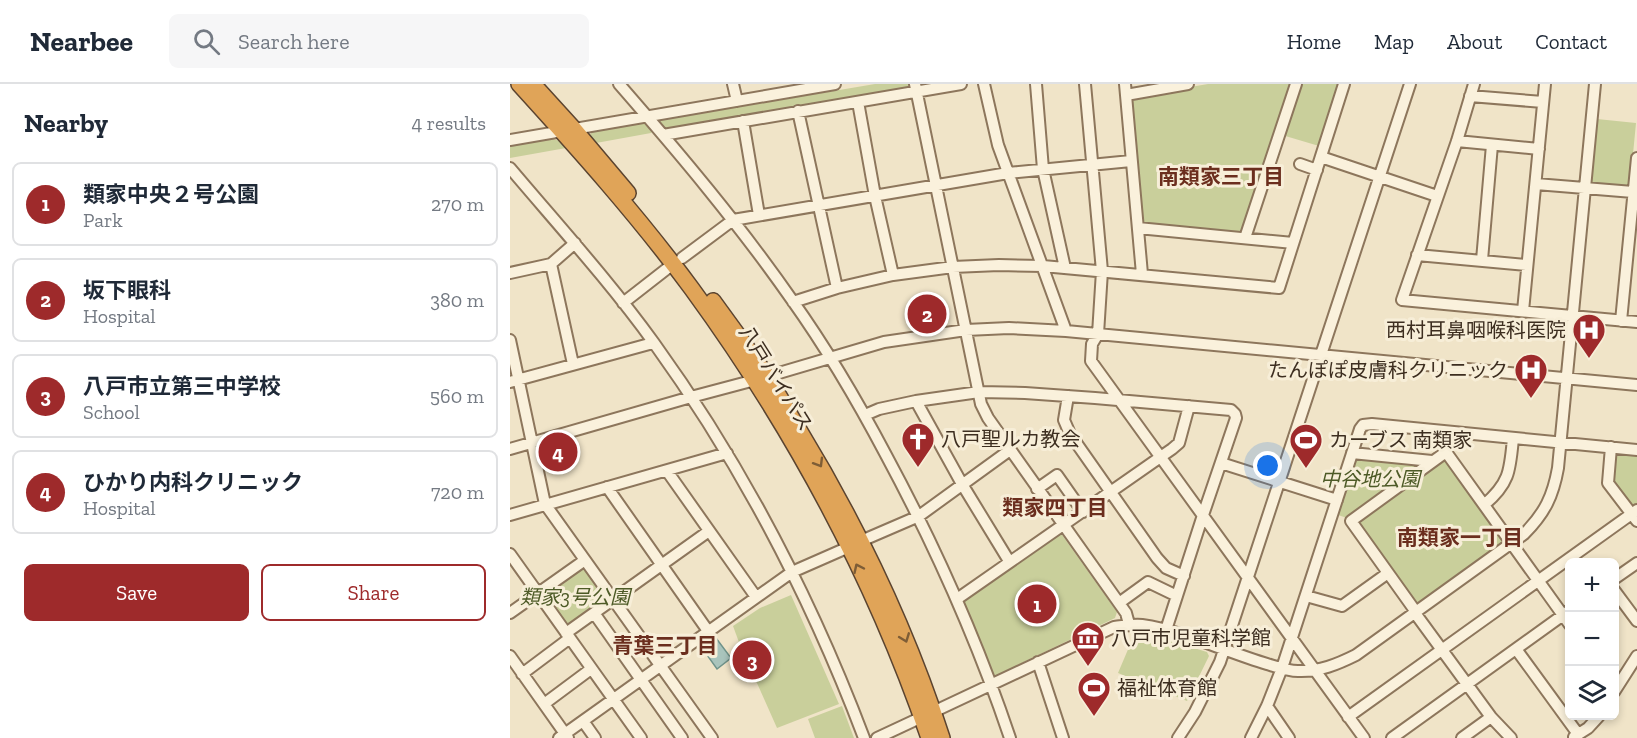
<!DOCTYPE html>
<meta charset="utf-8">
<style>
:root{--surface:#fff;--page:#f6f6f7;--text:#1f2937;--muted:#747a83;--line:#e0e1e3;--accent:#9e2a2b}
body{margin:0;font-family:"Zilla Slab","Noto Sans JP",serif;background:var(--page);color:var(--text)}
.controls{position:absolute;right:18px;bottom:18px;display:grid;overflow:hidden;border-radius:9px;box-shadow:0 3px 9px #0003}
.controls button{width:54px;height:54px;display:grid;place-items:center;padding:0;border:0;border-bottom:2px solid var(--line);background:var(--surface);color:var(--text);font:30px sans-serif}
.you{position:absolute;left:758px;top:382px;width:21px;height:21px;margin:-15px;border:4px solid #fff;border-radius:50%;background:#1a73e8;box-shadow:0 0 0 9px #1a73e833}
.badge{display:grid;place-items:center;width:39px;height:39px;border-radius:50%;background:var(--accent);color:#fff;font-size:20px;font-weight:700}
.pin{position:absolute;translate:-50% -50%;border:3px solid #fff;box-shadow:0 2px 6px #0006}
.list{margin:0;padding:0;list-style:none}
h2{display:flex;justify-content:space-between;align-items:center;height:78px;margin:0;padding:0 24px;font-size:26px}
h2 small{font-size:20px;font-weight:400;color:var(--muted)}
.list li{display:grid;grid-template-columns:39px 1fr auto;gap:18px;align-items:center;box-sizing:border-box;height:84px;margin:0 12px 12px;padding:0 12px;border:2px solid var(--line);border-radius:9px}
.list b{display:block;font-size:22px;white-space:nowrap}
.list p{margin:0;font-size:20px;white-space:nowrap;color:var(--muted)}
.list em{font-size:20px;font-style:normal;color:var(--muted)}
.actions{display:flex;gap:12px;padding:18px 24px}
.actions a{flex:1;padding:14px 0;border:2px solid var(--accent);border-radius:9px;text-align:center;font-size:21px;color:var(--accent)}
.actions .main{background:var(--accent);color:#fff}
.icon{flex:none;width:33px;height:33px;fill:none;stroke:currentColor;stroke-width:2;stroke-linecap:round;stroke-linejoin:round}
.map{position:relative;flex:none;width:1127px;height:654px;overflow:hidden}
header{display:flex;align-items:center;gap:36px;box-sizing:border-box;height:84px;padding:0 30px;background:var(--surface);border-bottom:2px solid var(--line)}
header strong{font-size:28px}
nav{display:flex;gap:33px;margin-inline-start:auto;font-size:21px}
.search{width:420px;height:54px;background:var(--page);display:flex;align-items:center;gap:15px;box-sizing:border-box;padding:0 21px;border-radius:9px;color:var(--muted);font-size:22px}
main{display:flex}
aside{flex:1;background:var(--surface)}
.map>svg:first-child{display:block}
</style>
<header>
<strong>Nearbee</strong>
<div class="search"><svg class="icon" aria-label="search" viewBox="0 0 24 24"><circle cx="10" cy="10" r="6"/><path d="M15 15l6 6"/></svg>Search here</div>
<nav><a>Home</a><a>Map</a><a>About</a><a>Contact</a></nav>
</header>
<main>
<aside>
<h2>Nearby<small>4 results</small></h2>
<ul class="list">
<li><span class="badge">1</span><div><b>類家中央２号公園</b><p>Park</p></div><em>270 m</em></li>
<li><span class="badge">2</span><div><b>坂下眼科</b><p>Hospital</p></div><em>380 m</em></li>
<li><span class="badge">3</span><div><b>八戸市立第三中学校</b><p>School</p></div><em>560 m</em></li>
<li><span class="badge">4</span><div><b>ひかり内科クリニック</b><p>Hospital</p></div><em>720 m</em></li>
</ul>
<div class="actions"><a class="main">Save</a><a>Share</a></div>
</aside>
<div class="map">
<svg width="1127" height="654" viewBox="0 0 1127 654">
<rect width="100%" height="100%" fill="#f0e4c8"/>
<path fill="#c9cf9b" d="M365 0H398L399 6 159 47 153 45 146 37Z
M698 0H782L731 151 632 142 621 13Z
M788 0H829L809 62 772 51Z
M1087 35 1126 39 1120 101 1118 103 1083 100 1081 98Z
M135 39 143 47 141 49 86 59 79 52 82 48Z
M43 55 50 57 56 64 0 74V62Z
M1107 367 1127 369V423L1122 424 1102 398 1104 370Z
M935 371 995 456 905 522 845 437Z
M848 373 909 379 910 383 837 434 828 431 827 428 845 375Z
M550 448 607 528 605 534 485 592 480 591 452 519 455 514Z
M73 484 94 512 95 517 59 542H56L35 511 36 508Z
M281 511 329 620 267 644 230 561 223 542 250 524Z
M625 549C650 550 673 561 697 568L699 572 677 617 608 589Z
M332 622 344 654H305L298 635Z"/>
<path fill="#a9c4bc" stroke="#6f938a" stroke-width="1.5" d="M206 554 221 574 207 585 192 564Z"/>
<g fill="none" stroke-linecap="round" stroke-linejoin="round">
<defs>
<path id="minor" d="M109 0C170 70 229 140 282 216 317 265 348 318 376 371 425 462 467 556 500 654
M223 0 227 17
M405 0 471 320 478 334 616 529 619 540
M474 0 488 61 556 247
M526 0 533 85 555 184
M575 0 592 187 588 250 582 260 581 277 854 654
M615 0 632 190
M964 0 947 57 892 216 1127 238
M616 11 678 0
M960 12 1033 18
M348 18 365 112 383 191
M288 27 327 204
M233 37 249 131
M153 51 451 0
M0 56 325 0
M947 57 1029 65
M811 73 927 112
M790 80 807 86
M0 84C49 142 100 198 144 259 232 381 301 514 354 654
M1026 100 1123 108
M628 144 783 159
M735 154 786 0
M907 171 1017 181
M172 174 223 136 498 89 621 77
M972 176 982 61
M41 180 63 280
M0 189 41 180 65 159
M283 218 327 204 383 191 443 183 489 181 533 182 769 204 834 0
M113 219 163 180
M1013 227 1035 0
M1111 237 1127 74
M0 256 35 420 202 654
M0 298 143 259
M558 312 554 336 560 350 647 474 656 484 674 492
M406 317 452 400 499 477
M355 331 369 325 406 317 469 308 515 309 585 314 721 326 725 330 726 334 693 431 656 546
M1101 363 1098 399 1127 437
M0 365 181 313 245 296 374 258 456 246 499 244 556 247 1127 301
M842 369 922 377
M711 379 827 416
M157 387 246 513
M97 403 198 547
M527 405 547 391 573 428
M974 421C1000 399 1000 386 1003 354
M0 431 217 369
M351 457 409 432 500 366
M0 470 131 654
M1104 495 1127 479
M1104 506 1127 537
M796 512 832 522 878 489
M447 515 662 365 669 359 679 322
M609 519 638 498 667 512
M906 528 841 437 936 368 1060 541
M0 529 75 476
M84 529 172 654
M905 529 981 633 1001 654
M56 549 199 447
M1006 565 1068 650
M0 572 58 654
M528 578 553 654
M12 590 60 554
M1104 608 1127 572
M34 620 81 585
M757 622 779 654
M423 628 604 543C614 542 623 540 632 541 674 547 716 568 757 580 767 583 778 587 788 587 809 588 828 580 846 571L1014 450C1035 429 1043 412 1048 384L1085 0
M838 633 1127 426
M73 637 85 654
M1064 653 1078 644 1089 632
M49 654 282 488 339 463
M367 654 412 633
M668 654 685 628 710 578 900 0
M741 654 757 622 772 584 850 345 853 341 862 340 1127 366
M882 654 1060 526
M952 654 981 633"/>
<path id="highway" d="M9 0C69 66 129 133 182 205 282 342 364 494 419 654
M23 0 64 45 118 109
M203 217C221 242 239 266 256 291 268 309 278 328 289 346 348 443 397 546 432 654"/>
</defs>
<use href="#minor" stroke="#8d765c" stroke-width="14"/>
<use href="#highway" stroke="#5b4430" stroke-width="18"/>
<use href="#minor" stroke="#faf1dc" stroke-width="10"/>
<use href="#highway" stroke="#e0a458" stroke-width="15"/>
</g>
<defs><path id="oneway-chevron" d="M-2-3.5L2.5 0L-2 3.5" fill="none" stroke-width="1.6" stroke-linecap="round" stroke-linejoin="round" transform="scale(1.5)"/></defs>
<g stroke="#7e5d36">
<use href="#oneway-chevron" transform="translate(309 379) rotate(59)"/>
<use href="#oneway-chevron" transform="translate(348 484) rotate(-115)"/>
<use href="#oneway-chevron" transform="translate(395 554) rotate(69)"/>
</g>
<defs>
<symbol id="hospital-pin" viewBox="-11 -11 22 30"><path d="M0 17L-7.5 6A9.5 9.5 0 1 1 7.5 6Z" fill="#9e2a2b" stroke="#f7eed8"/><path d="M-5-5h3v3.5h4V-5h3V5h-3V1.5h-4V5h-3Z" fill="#fff"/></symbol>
<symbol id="church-pin" viewBox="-11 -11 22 30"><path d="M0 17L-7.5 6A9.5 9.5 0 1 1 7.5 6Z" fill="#9e2a2b" stroke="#f7eed8"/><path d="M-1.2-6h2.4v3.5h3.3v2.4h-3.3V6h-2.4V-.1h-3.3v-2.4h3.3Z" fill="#fff"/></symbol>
<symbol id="stadium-pin" viewBox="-11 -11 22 30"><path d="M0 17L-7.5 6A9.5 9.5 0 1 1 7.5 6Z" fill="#9e2a2b" stroke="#f7eed8"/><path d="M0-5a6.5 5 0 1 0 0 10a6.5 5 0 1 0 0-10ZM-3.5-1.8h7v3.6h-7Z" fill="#fff"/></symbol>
<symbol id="museum-pin" viewBox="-11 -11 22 30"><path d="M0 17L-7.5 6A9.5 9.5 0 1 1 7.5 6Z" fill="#9e2a2b" stroke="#f7eed8"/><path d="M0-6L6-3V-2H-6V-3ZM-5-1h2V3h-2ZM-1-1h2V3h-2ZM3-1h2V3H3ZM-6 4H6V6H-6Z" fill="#fff"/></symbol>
</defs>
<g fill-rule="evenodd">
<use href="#hospital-pin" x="1060" y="227" width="38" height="52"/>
<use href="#hospital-pin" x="1002" y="267" width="38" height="52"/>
<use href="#church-pin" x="389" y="336" width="38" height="52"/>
<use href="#stadium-pin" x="777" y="337" width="38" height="52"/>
<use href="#museum-pin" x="559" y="535" width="38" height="52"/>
<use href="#stadium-pin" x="565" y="585" width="38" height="52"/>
</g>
<g text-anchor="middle" stroke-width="6" stroke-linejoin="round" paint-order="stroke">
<g font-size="20" fill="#3d2e20" stroke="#f7eed8" text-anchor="start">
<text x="1056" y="253" text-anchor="end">西村耳鼻咽喉科医院</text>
<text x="998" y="293" text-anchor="end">たんぽぽ皮膚科クリニック</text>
<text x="431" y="362">八戸聖ルカ教会</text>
<text x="819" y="363">カーブス 南類家</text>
<text x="601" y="561">八戸市児童科学館</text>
<text x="607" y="611">福祉体育館</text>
</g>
<g font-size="20" fill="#3d2e20" stroke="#f7eed8">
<text transform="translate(266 294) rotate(58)" y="7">八戸バイパス</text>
</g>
<g font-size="20" font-style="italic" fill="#4d5a26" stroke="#f7eed8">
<text x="860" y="402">中谷地公園</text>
<text x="65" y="520">類家3号公園</text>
</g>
<g font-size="21" font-weight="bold" fill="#6b2e1e" stroke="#f7eed8">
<text x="711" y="100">南類家三丁目</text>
<text x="545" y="431">類家四丁目</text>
<text x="950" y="461">南類家一丁目</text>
<text x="155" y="569">青葉三丁目</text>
</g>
</g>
</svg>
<div class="controls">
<button>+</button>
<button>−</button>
<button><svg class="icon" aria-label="layers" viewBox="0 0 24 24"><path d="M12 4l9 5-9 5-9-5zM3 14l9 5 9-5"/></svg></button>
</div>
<div class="you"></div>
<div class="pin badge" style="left:527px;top:520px">1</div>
<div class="pin badge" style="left:417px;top:230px">2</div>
<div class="pin badge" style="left:242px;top:576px">3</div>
<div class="pin badge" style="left:48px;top:368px">4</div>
</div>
</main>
